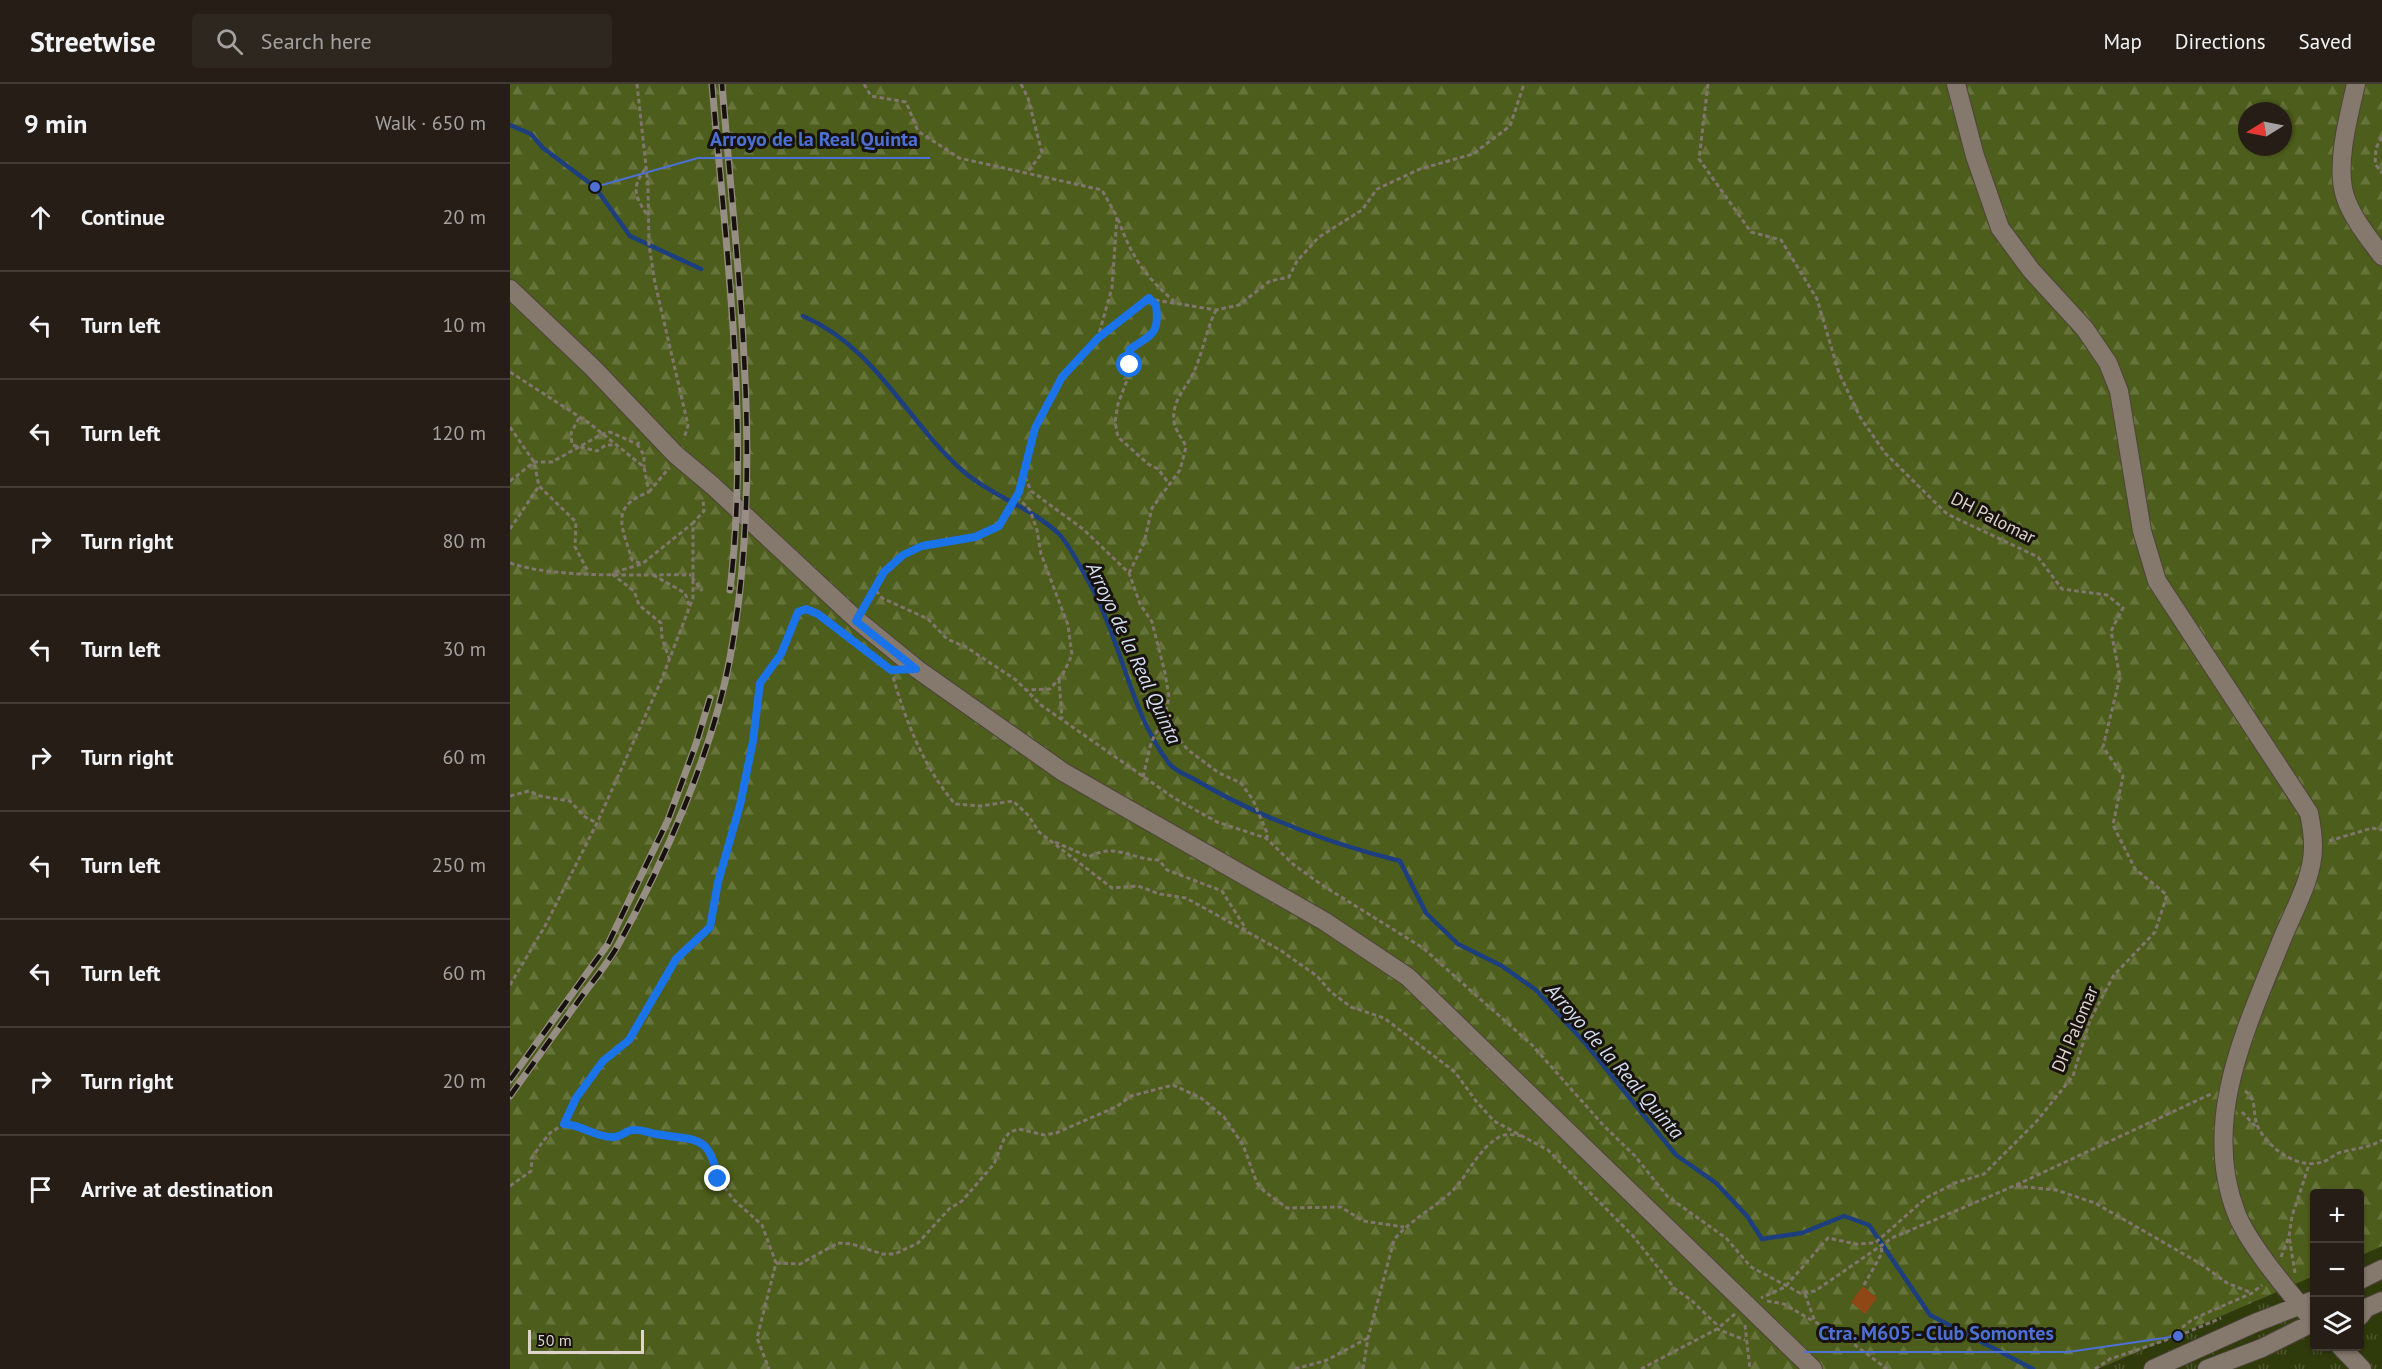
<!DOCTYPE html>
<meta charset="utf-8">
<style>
:root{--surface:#261e16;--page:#2e271f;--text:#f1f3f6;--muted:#a4a2a1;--line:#423c35}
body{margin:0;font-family:"PT Sans",sans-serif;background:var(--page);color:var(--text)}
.controls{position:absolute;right:18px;bottom:18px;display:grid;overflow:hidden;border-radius:6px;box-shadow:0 2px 4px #0004}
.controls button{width:54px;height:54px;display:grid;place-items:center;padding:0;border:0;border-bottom:2px solid var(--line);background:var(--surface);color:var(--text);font:30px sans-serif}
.compass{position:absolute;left:1728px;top:18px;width:54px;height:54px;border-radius:50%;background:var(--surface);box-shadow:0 2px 4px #0004;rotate:260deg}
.scale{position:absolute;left:18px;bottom:15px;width:116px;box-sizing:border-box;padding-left:6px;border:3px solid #dcd4cd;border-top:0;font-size:16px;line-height:21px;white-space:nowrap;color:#dcd4cd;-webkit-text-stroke:4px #17120d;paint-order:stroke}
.stop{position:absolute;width:18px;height:18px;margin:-14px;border:4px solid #1a73e8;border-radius:50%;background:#fff}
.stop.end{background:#1a73e8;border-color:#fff;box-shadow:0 2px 6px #0008}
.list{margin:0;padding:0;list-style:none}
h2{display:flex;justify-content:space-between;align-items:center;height:78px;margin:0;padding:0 24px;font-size:26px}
h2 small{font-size:20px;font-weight:400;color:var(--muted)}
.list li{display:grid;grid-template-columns:39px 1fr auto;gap:18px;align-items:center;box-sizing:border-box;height:108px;padding:0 24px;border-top:2px solid var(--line)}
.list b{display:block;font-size:22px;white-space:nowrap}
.list em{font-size:20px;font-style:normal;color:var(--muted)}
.icon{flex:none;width:33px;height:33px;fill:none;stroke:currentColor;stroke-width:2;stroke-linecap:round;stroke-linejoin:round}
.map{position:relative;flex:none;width:1872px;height:1285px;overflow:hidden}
header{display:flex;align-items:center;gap:36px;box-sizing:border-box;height:84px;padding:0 30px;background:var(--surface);border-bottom:2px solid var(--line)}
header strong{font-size:28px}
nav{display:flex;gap:33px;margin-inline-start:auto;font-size:21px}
.search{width:420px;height:54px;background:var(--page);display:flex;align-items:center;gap:15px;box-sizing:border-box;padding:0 21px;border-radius:6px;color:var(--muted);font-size:22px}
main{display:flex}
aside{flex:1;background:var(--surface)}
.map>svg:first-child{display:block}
</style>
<header>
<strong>Streetwise</strong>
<div class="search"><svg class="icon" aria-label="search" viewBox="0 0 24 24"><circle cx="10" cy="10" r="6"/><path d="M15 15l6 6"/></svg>Search here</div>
<nav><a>Map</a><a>Directions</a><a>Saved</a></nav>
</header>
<main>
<aside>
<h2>9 min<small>Walk · 650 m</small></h2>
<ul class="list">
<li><svg class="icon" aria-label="ahead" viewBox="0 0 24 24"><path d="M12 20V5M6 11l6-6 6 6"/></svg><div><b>Continue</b></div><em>20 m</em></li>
<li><svg class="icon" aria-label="left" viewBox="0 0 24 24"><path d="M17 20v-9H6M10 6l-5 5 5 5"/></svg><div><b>Turn left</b></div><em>10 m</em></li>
<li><svg class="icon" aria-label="left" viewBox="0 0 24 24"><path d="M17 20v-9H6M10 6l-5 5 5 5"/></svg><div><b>Turn left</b></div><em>120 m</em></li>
<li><svg class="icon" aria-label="right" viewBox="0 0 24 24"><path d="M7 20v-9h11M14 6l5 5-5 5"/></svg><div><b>Turn right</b></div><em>80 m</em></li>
<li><svg class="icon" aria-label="left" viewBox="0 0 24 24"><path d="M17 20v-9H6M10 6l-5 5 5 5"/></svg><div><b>Turn left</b></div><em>30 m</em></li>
<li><svg class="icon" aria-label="right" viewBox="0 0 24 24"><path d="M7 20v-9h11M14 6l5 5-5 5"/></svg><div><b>Turn right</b></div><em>60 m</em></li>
<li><svg class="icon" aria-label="left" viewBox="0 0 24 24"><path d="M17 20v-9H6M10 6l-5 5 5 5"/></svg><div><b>Turn left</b></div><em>250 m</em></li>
<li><svg class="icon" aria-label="left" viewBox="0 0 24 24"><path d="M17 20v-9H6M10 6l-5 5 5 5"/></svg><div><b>Turn left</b></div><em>60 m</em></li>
<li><svg class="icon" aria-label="right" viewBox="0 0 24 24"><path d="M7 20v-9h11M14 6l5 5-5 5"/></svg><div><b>Turn right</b></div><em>20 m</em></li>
<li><svg class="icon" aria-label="arrive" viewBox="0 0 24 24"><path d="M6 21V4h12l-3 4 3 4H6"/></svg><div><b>Arrive at destination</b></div></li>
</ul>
</aside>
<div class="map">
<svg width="1872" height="1285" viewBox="0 0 1872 1285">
<defs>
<pattern id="grass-tufts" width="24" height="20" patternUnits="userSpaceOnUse" patternTransform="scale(1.5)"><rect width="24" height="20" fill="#303b0c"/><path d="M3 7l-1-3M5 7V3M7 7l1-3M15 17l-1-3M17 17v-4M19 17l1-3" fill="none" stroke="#4d562e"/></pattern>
<pattern id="forest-firs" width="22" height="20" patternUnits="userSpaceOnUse" patternTransform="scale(1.5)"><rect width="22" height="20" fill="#4d5d1b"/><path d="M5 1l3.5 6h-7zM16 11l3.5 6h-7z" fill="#66733b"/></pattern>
</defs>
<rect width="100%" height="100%" fill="#33281d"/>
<path fill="url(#grass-tufts)" d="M1872 1162V1285H1589L1804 1192V1262H1850V1172Z"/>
<path fill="url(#forest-firs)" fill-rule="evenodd" d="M0 0H1872V1162L1850 1172V1110H1804V1192L1588 1285H0ZM1737 27H1773V63H1737Z"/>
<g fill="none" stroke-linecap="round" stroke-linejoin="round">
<path stroke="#1e3f7f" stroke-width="4.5" d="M0 41 21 50 33 64 85 103 120 152 191 185
M293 232C367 264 396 337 454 388 482 412 522 424 549 450 559 460 579 498 586 512 612 564 623 632 658 678 663 686 676 691 684 695 748 733 818 759 890 777L916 829 948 860 992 882 1026 906 1076 960 1166 1071 1206 1099 1237 1132 1252 1155 1292 1149 1334 1132 1359 1141 1420 1231 1523 1285"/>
</g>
<path fill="#904716" d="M1353 1202 1367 1214 1355 1230 1341 1218Z"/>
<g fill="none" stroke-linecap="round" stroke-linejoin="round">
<defs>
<path id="minor" d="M1446 0 1465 72 1490 144 1521 186 1575 245 1598 279 1609 307 1632 447 1647 497 1799 729C1801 739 1803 750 1803 761 1804 794 1782 829 1770 860 1736 945 1690 1038 1727 1131 1741 1164 1781 1210 1804 1238
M1846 0C1839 31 1825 81 1835 112 1842 134 1858 153 1872 172
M0 205 83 284 165 370 203 402 347 536 407 585 553 688 814 837 898 893 1303 1285
M1850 1196 1872 1185
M1850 1232 1856 1224 1872 1217
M1830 1262 1852 1285
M1643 1285 1745 1239 1804 1216
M1697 1285 1752 1264 1804 1238"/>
</defs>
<use href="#minor" stroke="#4d443a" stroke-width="20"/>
<path stroke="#80766d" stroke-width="3" stroke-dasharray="4.5 3" stroke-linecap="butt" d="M127 0 138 101 139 161 145 199 178 341 174 355
M354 0 361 12 396 18 408 47 449 74 592 106 607 133 602 204 588 253 552 293 524 344 514 391 507 413 489 443 466 453 412 462 393 471 374 488 364 504
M511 0 518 14 532 69 517 89
M1198 0 1189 75 1241 148 1271 156 1307 215 1329 289 1350 333 1375 369 1437 430 1528 473 1552 505 1597 511 1613 524 1601 547 1610 593 1593 663 1613 692 1603 741 1625 785 1657 811 1645 848 1604 891 1580 936 1563 992 1526 1038 1474 1090 1445 1099 1416 1114 1365 1159 1346 1160 1318 1154 1275 1203 1251 1214
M1872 53 1866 64 1865 80 1872 89
M135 85C120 106 126 112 138 133
M608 135C621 171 634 192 664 217
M640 216 646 221C650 253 640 250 619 266L620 288 608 320 605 338 608 353 638 380 648 385 660 401
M590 252 639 215 706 226 729 221 760 197 779 193 787 177 809 153 852 126 867 105 910 85 963 70 1000 42 1014 0
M0 288 79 339 134 383 139 408C98 423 113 444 122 476L132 480
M69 334 61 349 62 361 87 367 96 361H104
M0 343 24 378 29 402 66 438 65 463 79 489
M127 360 134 371V383
M515 393 521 407 573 445 619 489 630 520 642 538 655 589 659 613 655 632 661 646 678 666 709 689 731 699 743 716 758 751 756 754
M0 397 24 378H42L92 350 100 348 127 360 130 358
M139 408 159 384
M507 413 520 426 527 446 531 470 558 541 562 571 553 590 540 605 517 606
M0 445 29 402
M0 479C46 495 130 490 181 491
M105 488 132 480 183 439
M619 489 634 459 642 424 670 386 676 363C673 355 665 346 664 338 661 315 679 302 686 283 694 263 697 244 706 226
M102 490 124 507 129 521 151 539 152 554 159 574
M143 491 175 509 179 521
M182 493 192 507
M355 521 364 504 372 514 418 535 437 555 456 563 506 596 531 621 664 714 707 738 756 754 784 781 812 801 913 864 1022 961 1094 1042 1125 1072 1157 1112 1216 1154 1241 1183 1290 1209 1305 1207 1382 1154 1504 1102 1703 1009
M381 586C395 635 412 681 445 720L471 722 503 717 518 731 529 748 602 804 628 802 650 810 676 814 770 866 807 892 821 908 841 923 874 934 945 988 966 1017 984 1037 1038 1066 1123 1152 1165 1205 1181 1216 1206 1240 1207 1245 1235 1256
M549 595 552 635
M633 693 641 659 654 633
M0 712 19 707 30 712 60 717 75 733 87 739
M1819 757 1862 744 1872 746
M545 758 579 773C606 758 621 776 649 776L657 786 712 807 736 845
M0 901 35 842 87 739 151 597 183 514V439L194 427 193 415
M1735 1007C1749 1017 1741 1032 1749 1045 1761 1067 1791 1087 1815 1077 1821 1075 1825 1069 1832 1068 1846 1064 1859 1064 1872 1056
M1732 1028 1748 1045
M55 1040H65L72 1046 92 1052 105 1054 124 1046 190 1057 203 1070 208 1094 223 1115 252 1141 266 1179 247 1254 259 1285
M0 1102 21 1087 22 1074 31 1060 40 1049 54 1040 66 1014 93 977 119 956 166 875 200 843 208 798 230 721 243 657 250 599 271 570 288 528C308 521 330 546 345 558
M1506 1102 1546 1106 1585 1119 1691 1180 1717 1199 1742 1209
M1771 1173 1779 1152
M266 1179 290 1180 328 1159 342 1160 372 1170H385L408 1159 439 1125 452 1117 484 1080 494 1055 500 1048 509 1045 534 1051 546 1049 606 1023 621 1012 663 1001 691 1014 714 1033 733 1061 747 1099 754 1107 777 1124 831 1123 853 1137 894 1143
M1785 1189 1779 1152 1782 1132 1799 1081
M1354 1201 1372 1169 1371 1162
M1295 1210 1305 1238 1333 1252 1377 1285
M1257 1217 1274 1220 1303 1237
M1235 1241 1240 1285
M1668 1252 1711 1234
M785 1285 817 1276 858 1254
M853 1285 858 1254 884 1156C901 1134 928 1123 947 1102 960 1086 970 1064 989 1053 996 1049 1004 1051 1012 1052
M1131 1285 1207 1245 1225 1230
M1585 1285 1600 1275 1656 1256 1683 1235 1742 1209 1752 1201"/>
<use href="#minor" stroke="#85786c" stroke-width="18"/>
<defs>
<path id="rail" d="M202 0C216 167 240 338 220 506
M0 996 98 860 158 736 186 660 200 614
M0 1012C24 978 48 945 72 912 84 896 97 880 107 863 154 778 202 670 220 574 255 385 227 190 212 0"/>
</defs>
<use href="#rail" stroke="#968d85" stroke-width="7"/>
<use href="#rail" stroke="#17120d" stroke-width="4.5" stroke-dasharray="14" stroke-linecap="butt"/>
</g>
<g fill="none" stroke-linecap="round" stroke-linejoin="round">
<path stroke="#1a73e8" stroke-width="8" d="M208 1095C199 1049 186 1057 146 1050 139 1049 130 1045 123 1046 116 1046 110 1054 102 1053 84 1053 71 1040 54 1040L66 1014 93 977 119 956 166 875 200 843 208 798 230 721 243 657 250 599 271 570 288 528 296 525 308 530 381 586 406 585 346 537 374 488 393 471 412 462 465 453 489 442 509 408 525 344 552 293 588 254 639 214 646 221C650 253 640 250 619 266L620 281"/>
</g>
<g text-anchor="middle" stroke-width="6" stroke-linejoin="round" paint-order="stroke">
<g font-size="18" fill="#dcd4cd" stroke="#17120d">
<text transform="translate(1483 434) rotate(27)" y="6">DH Palomar</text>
<text transform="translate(1565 945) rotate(-67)" y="6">DH Palomar</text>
</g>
<g font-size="20" font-style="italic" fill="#d3def1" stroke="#17120d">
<text transform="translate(624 569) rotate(65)" y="7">Arroyo de la Real Quinta</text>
<text transform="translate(1105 977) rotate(49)" y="7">Arroyo de la Real Quinta</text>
</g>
</g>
<path fill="none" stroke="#4d70d5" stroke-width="2" d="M85 103L188 74H420M1668 1252L1558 1268H1294"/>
<g fill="#4d70d5" stroke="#17120d" stroke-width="2">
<circle cx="85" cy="103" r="6"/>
<circle cx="1668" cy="1252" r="6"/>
</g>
<g font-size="20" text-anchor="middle" font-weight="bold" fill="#4d70d5" stroke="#17120d" stroke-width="6" stroke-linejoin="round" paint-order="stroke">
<text x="304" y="62">Arroyo de la Real Quinta</text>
<text x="1426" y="1256">Ctra. M605 - Club Somontes</text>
</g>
</svg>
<div class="controls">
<button>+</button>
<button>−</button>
<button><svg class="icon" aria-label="layers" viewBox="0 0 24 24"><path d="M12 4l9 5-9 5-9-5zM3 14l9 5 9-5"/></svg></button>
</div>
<svg class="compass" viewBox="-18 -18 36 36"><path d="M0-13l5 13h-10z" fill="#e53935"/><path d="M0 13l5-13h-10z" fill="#a4a2a1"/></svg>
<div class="scale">50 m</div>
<div class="stop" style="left:620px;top:281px"></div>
<div class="stop end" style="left:208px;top:1095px"></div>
</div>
</main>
